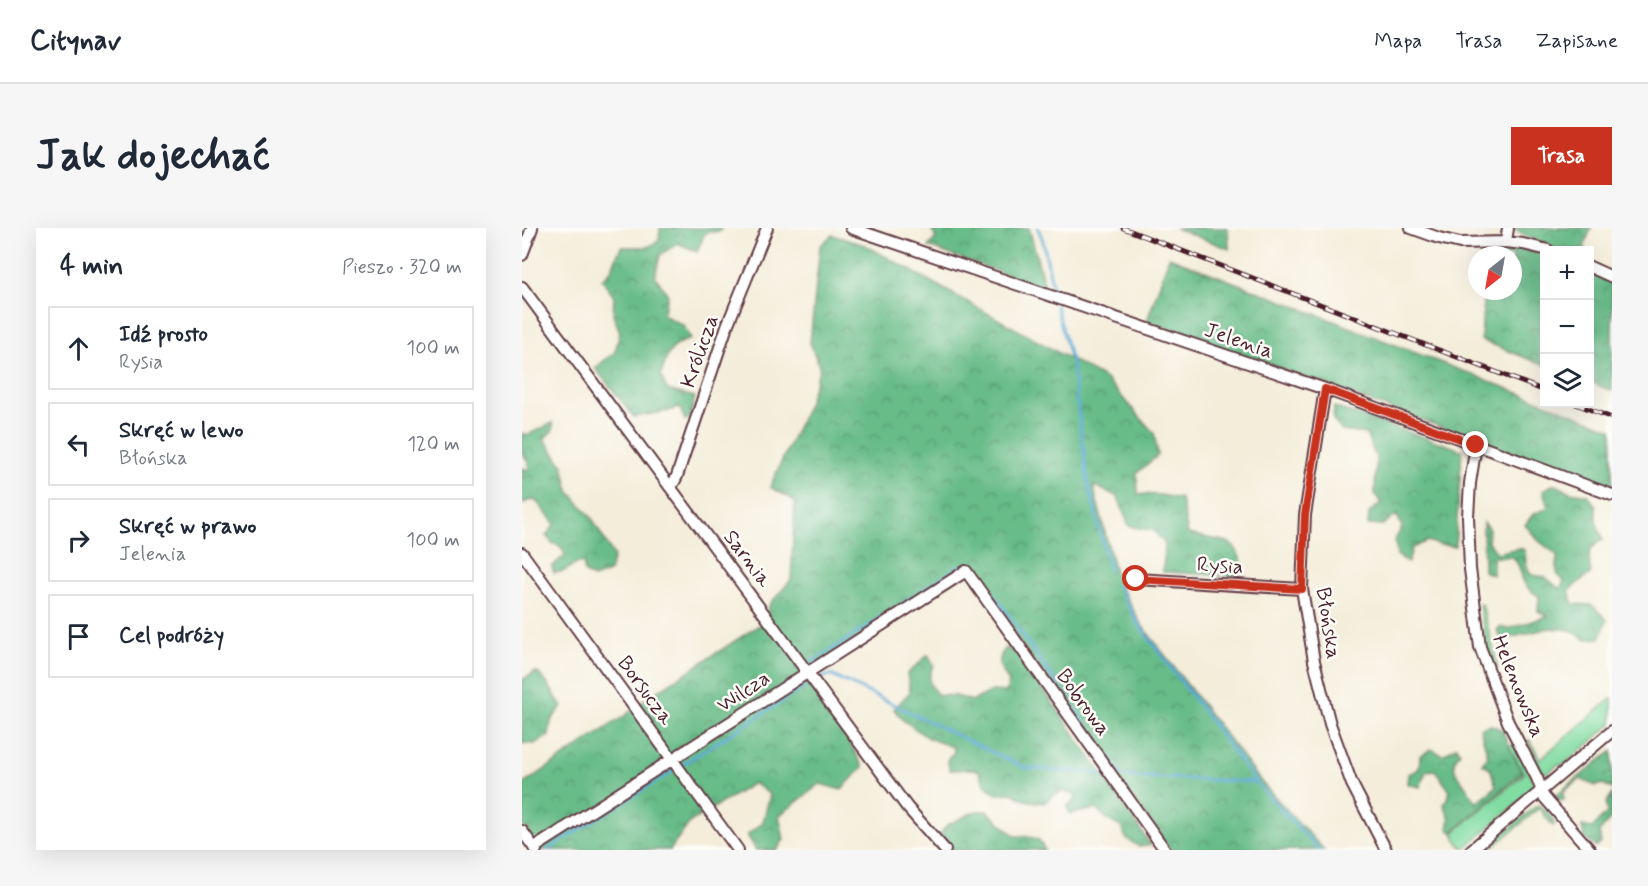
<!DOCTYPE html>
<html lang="pl">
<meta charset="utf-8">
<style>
:root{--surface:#fff;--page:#f6f6f7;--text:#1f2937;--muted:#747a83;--line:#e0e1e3;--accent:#c8321e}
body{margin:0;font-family:Mynerve,sans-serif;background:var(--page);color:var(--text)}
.controls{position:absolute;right:18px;top:18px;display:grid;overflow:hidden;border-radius:0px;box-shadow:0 6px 24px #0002}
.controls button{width:54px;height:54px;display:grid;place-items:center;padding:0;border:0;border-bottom:2px solid var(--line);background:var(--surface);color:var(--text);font:30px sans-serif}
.compass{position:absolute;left:946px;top:18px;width:54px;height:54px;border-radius:50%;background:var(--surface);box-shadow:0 6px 24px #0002;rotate:211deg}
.stop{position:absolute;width:18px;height:18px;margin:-14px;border:4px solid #c8321e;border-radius:50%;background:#fff}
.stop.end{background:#c8321e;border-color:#fff;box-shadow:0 2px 6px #0008}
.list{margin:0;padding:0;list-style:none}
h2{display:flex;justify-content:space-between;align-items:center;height:78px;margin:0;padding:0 24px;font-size:26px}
h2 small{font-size:20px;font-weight:400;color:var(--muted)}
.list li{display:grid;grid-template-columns:39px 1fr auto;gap:18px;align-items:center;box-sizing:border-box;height:84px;margin:0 12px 12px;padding:0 12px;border:2px solid var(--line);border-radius:0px}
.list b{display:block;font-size:22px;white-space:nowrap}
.list p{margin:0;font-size:20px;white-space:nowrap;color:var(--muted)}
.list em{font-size:20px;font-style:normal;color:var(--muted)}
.icon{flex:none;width:33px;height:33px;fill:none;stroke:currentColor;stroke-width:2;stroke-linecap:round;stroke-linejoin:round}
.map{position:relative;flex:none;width:1090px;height:622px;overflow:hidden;border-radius:0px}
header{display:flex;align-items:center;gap:36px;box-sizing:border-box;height:84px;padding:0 30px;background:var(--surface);border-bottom:2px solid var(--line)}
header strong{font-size:28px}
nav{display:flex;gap:33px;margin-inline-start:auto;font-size:21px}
.intro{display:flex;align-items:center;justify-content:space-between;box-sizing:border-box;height:144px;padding:0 36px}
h1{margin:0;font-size:42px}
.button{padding:15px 27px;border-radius:0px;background:var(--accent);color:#fff;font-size:21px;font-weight:700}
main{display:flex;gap:36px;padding:0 36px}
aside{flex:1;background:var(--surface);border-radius:0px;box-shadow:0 6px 24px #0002}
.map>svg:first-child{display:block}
</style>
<header>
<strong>Citynav</strong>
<nav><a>Mapa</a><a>Trasa</a><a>Zapisane</a></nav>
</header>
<div class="intro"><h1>Jak dojechać</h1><a class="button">Trasa</a></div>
<main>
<aside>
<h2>4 min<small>Pieszo · 320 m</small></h2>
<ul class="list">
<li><svg class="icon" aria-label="ahead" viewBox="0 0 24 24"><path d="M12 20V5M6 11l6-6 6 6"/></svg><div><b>Idź prosto</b><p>Rysia</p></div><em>100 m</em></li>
<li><svg class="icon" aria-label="left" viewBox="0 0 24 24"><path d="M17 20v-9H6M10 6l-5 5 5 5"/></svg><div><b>Skręć w lewo</b><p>Błońska</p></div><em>120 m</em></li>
<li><svg class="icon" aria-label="right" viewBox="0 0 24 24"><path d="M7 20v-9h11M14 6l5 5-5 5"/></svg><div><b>Skręć w prawo</b><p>Jelenia</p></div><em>100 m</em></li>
<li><svg class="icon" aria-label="arrive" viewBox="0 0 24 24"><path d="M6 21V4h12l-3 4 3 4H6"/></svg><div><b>Cel podróży</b></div></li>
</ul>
</aside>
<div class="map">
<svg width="1090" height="622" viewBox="0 0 1090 622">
<defs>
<pattern id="forest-crowns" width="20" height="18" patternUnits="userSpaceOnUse" patternTransform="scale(1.5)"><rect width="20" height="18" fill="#68bc88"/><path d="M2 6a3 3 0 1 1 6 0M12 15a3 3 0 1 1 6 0" fill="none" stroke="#58986f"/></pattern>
</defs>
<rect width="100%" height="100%" fill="#fdfcf7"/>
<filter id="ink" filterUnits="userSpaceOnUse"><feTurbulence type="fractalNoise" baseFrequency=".0167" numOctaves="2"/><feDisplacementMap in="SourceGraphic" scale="12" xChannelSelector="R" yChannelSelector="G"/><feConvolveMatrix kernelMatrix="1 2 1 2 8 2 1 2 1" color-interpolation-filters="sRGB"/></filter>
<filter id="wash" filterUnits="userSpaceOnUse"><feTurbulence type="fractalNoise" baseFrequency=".008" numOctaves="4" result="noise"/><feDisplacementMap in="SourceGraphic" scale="24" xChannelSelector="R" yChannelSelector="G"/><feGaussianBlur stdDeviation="1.35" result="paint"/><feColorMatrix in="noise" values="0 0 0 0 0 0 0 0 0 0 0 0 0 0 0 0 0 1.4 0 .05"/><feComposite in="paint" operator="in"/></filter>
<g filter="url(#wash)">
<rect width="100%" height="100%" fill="#f4edda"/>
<path fill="#81dca2" stroke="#667e66" stroke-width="1.5" d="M960 376 976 440 972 442 966 421 962 422 960 415 964 414 957 377Z
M1090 470V496L1040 538 1037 536 1025 545 1020 543 1006 513 1008 512 1018 531Z
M992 515 1012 554 1013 559 1010 563 943 620 940 619 932 609 933 608 931 605 1002 546 987 518Z
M1016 577 1025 584 1033 596 1031 598 1017 580 968 622H961Z"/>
<path fill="url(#forest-crowns)" stroke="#596e5a" stroke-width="1.5" d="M138 0H199V3L183 5 175 24 156 15 138 27 133 48 146 67 141 87 161 97 169 111C147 117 145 127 139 147L145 162 173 169 168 190 163 192 157 178 148 183 112 189 73 140 93 124 98 104 91 87 92 69 80 51 88 44 99 19H126L137 13Z
M411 0H507L523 60 406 19 414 10 410 3Z
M653 0H706L707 21Z
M994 0H1069L1062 19 1064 22H1039L1003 8 993 2Z
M310 7 343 17 584 151 632 205 636 227 615 245 616 266 639 267 659 271 666 306 706 314 714 321 721 337 715 348 641 344 643 316 632 303 607 298 596 269 571 257 595 352 619 396 741 556 802 622H648L447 344 281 445 314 491 341 539 319 562 298 556 257 588 262 611 255 622H234L225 607 241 594 248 567 232 555 168 594 148 622H18L0 597V557L105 486 122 472 239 396 248 376 269 352 273 273 248 259 286 176 298 140 288 115 298 18Z
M999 21 1022 27V137L959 112 962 63H991V27H964L965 22Z
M647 29 1090 201V261L625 93Z
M1068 45 1090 54V163L1068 154Z
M812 179 940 222 933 318 918 317 905 313 890 320 886 335 875 327 873 312 880 299 875 287 860 297H846L847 285 859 275 853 266 854 229 844 206 820 203 811 192Z
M31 195V202L22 211 41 237 47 263 69 289 92 328 87 344 71 350 62 344V335H55L42 343 32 345 30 339 43 327 39 319 30 315 24 308 33 296 14 273 8 272 0 276V240L7 242 6 233 0 225V205L5 207Z
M1032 256 1048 264 1066 267 1074 279V294L1081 311C1064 322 1066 327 1069 345L1047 362 1051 376 1070 377 1085 392 1078 410 1063 411 1049 402 1028 400 982 411 990 442 975 402 978 399 986 401 1026 388 1016 383 1017 368C993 355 1005 345 991 329H971V347L962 343 961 295 967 300 966 314 975 325 997 320 1003 322 1004 336 1009 347 1023 349 1038 361 1042 353 1035 346V327L1017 313 1003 297 1011 286 1026 280 1021 262Z
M484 420 497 426 629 617 617 619 604 610 599 599 586 592 574 581 548 586 545 579 555 569C539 560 535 564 522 575L503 572 490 565 474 566 463 557 457 544 454 541 428 542 425 532 432 524 431 519 406 510 381 492 372 481 388 464 385 446 406 427 412 437C405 451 406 456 416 467L434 468 451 473 470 463 484 464 487 454 477 437 479 427Z
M14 444C25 451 32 467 40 478L29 493 27 508 12 516 2 515 0 516V452Z
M969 497 981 502 987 518 1000 545 930 604 926 601 928 591 922 577 928 563 913 542 904 543 898 559 886 556 887 546 897 541 898 528 909 521 921 527 935 518 938 524 932 533 933 543 955 575C960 568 968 566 974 558L968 540 960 535 966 528 958 500Z
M1090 523V561L1081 556 1074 558 1058 551 1041 564 1042 572 1037 573 1034 567Z
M1090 566V589L1077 604 1079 615 1074 619 1062 610 1060 598 1070 600 1085 585 1084 575Z
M454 583H465L493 608H506L517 612 523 622H431L418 606 425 597Z"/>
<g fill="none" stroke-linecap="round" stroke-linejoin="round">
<path stroke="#5eabd7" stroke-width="3" d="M516 0 521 13 531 62
M534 78 550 136 566 255 588 342
M451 337 453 339
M459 348 600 548 734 554
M595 356 617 397 734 554 797 622
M289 435 439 337
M299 450 308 447 327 455 503 540 582 546
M161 536 284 458
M26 621 151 543"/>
</g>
</g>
<g filter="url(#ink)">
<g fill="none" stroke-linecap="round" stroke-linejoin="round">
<defs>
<path id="street" d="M329 0 803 161 1090 267
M889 0 917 10 938 15 984 14 1001 16 1026 22
M984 14 986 0
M0 27 10 0
M1068 39 1090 49
M0 59 385 579 423 622
M803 161 783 287 780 361 792 433 808 496 830 556 864 622
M954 217 948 255 946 288 948 341 958 419 986 494 1015 550 1022 569 1068 622
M147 258 152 254 155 248 205 98 245 0
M0 325 216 622
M614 351 780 361
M0 603 14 622
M12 620 444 343 643 622
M949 622 1090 503"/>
</defs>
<use href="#street" stroke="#643e45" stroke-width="14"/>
<use href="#street" stroke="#fff" stroke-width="10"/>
<defs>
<path id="rail" d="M601 0 1023 163
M1054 176 1090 190"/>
</defs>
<use href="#rail" stroke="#4a1f2b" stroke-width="5"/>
<use href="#rail" stroke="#fdfcf7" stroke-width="3" stroke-dasharray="9" stroke-linecap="butt"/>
</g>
</g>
<g fill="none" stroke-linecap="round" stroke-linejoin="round" filter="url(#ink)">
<path stroke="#c8321e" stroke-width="8" d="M614 351 780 361 783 287 803 161 954 217"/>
</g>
<g text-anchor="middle" stroke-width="5" stroke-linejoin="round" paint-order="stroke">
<g font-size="21" fill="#4a1f2b" stroke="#fdfcf7">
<text transform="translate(717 112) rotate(19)" y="7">Jelenia</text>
<text transform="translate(177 123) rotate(-71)" y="7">Królicza</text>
<text transform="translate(226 330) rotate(53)" y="7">Sarnia</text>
<text transform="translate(698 337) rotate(3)" y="7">Rysia</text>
<text transform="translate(807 395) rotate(81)" y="7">Błońska</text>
<text transform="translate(997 458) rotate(68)" y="7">Helenowska</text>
<text transform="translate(124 462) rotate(54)" y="7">Borsucza</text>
<text transform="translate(221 463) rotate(-33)" y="7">Wilcza</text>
<text transform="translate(562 474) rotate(54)" y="7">Bobrowa</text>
</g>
</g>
</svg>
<div class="controls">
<button>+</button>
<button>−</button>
<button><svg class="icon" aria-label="layers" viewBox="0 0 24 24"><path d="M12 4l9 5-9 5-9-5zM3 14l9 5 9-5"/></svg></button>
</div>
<svg class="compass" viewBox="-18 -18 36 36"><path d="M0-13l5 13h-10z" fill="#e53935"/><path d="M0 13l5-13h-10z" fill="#747a83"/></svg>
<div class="stop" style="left:614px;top:351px"></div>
<div class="stop end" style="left:954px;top:217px"></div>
</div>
</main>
